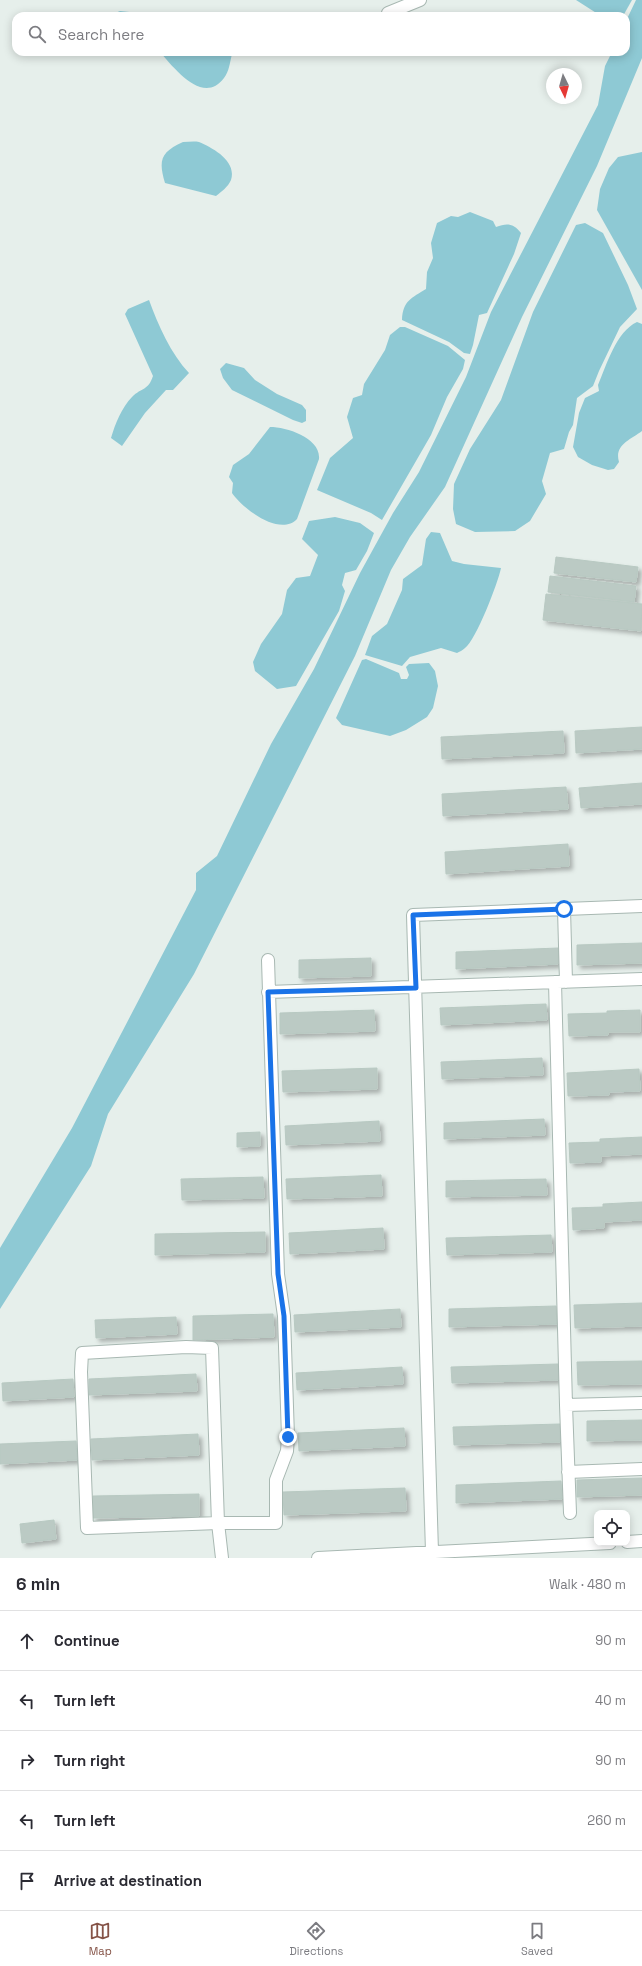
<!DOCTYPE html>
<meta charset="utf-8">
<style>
:root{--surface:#fff;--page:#f2f2f3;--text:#2b2b33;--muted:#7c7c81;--line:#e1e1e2;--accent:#855347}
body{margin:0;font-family:"Space Grotesk",sans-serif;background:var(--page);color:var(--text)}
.controls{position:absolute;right:12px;bottom:12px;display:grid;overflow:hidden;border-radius:8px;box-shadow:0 2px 10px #0003}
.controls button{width:36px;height:36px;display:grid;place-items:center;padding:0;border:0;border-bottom:1px solid var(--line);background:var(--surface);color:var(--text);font:20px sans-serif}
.compass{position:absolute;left:546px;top:68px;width:36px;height:36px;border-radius:50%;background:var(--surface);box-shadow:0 2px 10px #0003;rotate:175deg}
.stop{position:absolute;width:12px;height:12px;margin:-9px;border:3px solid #1a73e8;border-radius:50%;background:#fff}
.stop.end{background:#1a73e8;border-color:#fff;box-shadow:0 1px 4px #0008}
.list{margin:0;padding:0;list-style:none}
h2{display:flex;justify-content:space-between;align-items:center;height:52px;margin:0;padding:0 16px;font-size:17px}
h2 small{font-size:13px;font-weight:400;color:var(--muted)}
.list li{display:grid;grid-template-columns:26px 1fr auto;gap:12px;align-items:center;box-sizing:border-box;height:60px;padding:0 16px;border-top:1px solid var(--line)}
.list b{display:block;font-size:15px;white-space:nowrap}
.list em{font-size:13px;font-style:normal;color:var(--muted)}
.icon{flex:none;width:22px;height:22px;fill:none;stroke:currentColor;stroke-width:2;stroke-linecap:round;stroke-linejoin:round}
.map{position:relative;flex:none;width:642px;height:1558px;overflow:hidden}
.search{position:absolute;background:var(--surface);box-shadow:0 2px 10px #0003;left:12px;right:12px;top:12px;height:44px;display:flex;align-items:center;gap:10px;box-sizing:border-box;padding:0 14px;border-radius:12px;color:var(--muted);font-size:15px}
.sheet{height:352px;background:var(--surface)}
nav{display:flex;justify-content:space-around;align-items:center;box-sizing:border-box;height:56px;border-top:1px solid var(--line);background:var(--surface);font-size:11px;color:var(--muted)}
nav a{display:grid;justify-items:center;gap:2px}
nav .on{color:var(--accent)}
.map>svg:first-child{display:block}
</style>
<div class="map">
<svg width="642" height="1558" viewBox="0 0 642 1558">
<defs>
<filter id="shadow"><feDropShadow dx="3.5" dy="3.5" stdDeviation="2" flood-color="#0004"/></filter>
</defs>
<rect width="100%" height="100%" fill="#e6efeb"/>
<path fill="#8ec9d4" d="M576 0H632L623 16H601Z
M636 0H642V58L597 166 522 317 445 487 410 537 391 570 355 656 194 974 108 1114 91 1166 0 1309V1248L72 1128 196 890V873L217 856 271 744 314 669 360 573 393 513 419 472 466 377 491 312 598 105 605 66 612 52H626V21Z
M120 11 139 13 141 16H108Z
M160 52H192L218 54 219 52H286L281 55 232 54C230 62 229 72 224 78 203 106 174 68 160 52Z
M183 142C188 142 194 141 199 142 213 148 237 161 231 180 228 187 221 192 216 196L165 183C158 160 161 152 183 142Z
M642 152V290L597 210 600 189 609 168 618 157Z
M470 212 493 221 496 227C507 223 513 223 521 233L514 254 487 313 479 315 473 345 470 354 464 353 449 342 402 320C403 300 412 298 426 289L427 272 433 258 431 243 437 223 451 216 458 217Z
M585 223 603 233 628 285 637 309 620 327 599 371 593 386 577 398 573 425 569 432 564 449 550 453 542 481 546 494 530 521 515 531 475 532 456 524 453 509 454 484 470 449 501 400 533 312 576 225Z
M149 300C158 325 171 354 189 373L173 390H166L145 413 122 446 111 438C115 424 122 407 132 397 142 387 148 391 153 376L125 314 128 309Z
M637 322 642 324V431C630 440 614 445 619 462L614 469 608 470 592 465 578 457 573 447 579 413 585 398 599 391 598 385C607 364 616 332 637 322Z
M400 327H405L448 346 465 360 463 369 447 397 431 435 382 520 371 513 317 490 330 458 353 438 347 417 353 398 362 395 364 384 385 350 390 335Z
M226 363 244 368 255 380 277 394 302 405 306 410V421L302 423 293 420 232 390 223 378 220 369Z
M270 427C287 427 321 438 319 459L297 519C280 537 243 509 232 493L233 483 229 477 233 465 249 454Z
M335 517 360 523 374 533 367 551 356 570 345 573 342 585 345 591 339 611 296 686 277 689 255 671 253 662 261 644 282 614 287 590 296 578 310 576 318 555 302 539 309 521Z
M431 532 440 533 452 561 464 564 501 568C498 583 476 640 465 648 463 650 459 652 457 653L441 648 410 657 402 666 365 655 372 636 387 624 402 590 403 579 422 565 426 539Z
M366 659 399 673 401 679H407L409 675 406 667 409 664 429 663 435 671 438 686 433 708 427 717 406 730 390 736 342 725 336 718 362 660Z"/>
<path fill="#bbcac4" stroke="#b8c9c2" filter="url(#shadow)" d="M556 557 638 567 636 582 554 573Z
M550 576 636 586 634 602 548 592Z
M546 594 642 604 641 631 543 620Z
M642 727V749L576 753 575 731Z
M563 731 564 753 442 759 441 737Z
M642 783V804L581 808 579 788Z
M566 787 568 809 443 816 442 794Z
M568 844 569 866 446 874 445 852Z
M642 943V963L577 965V945Z
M558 948V964L456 969V952Z
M371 958V976L299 978V960Z
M546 1004 547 1020 441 1025 440 1008Z
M374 1010 375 1031 280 1034V1013Z
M640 1010V1032H608V1035L569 1036 568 1014 607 1013V1011Z
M542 1058 543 1075 442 1079 441 1062Z
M377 1068V1089L283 1092 282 1071Z
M639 1069 640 1091 609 1092V1095L568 1096 567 1073Z
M544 1119 545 1135 444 1139V1123Z
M379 1121 380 1141 286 1145 285 1126Z
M260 1132V1146L237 1147V1133Z
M642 1137V1154L601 1156V1162L570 1163 569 1143 600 1142V1139Z
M381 1175 382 1196 287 1199 286 1179Z
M263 1177 264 1198 182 1200 181 1179Z
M546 1179 547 1195 446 1197V1181Z
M642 1202V1220L604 1222V1228L573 1230 572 1208 603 1207V1204Z
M383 1228 384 1249 290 1254 289 1233Z
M265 1232V1252L155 1255V1234Z
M551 1235 552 1252 447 1255 446 1238Z
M642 1303V1326L575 1328 574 1305Z
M556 1306 557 1324 449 1327V1309Z
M400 1309 401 1327 295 1332 294 1315Z
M273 1314 274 1337 193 1340V1316Z
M176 1317 177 1334 96 1338 95 1320Z
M642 1361V1384L578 1385 577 1362Z
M558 1364V1380L452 1383 451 1367Z
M402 1367 403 1384 297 1390 296 1373Z
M196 1374 197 1391 89 1395V1379Z
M73 1379 74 1397 3 1401 2 1383Z
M642 1420V1440L587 1441V1421Z
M560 1424V1442L454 1445 453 1427Z
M404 1428 405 1446 299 1451 298 1433Z
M198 1434 199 1455 92 1460 91 1439Z
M76 1441 77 1460 0 1464V1444Z
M642 1478V1495L577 1497V1480Z
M561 1481 562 1499 456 1503V1485Z
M405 1488 406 1511 284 1515 283 1492Z
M199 1494V1516L93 1518V1496Z
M54 1520 56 1539 22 1543 20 1524Z"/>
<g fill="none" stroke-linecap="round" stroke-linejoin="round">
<defs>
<path id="minor" d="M388 13 420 0
M564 909 566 982
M555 982 566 1405
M268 992 642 979
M186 1347 212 1348 218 1523 87 1528 81 1372 82 1353Z
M568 1472 642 1469
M570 1513 566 1405 642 1403
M627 1542 642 1541
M432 1552 413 915 642 906
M222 1558 218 1523H276V1480L287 1451 288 1437 284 1316 278 1274 268 960
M318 1558 610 1543"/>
</defs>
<use href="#minor" stroke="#a8b8b2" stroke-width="14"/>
<use href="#minor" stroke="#fff" stroke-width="12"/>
</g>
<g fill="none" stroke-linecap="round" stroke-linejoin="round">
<path stroke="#1a73e8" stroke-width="5" d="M288 1437 284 1316 278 1274 268 992 416 988 413 915 564 909"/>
</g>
</svg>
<div class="controls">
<button><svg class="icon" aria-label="locate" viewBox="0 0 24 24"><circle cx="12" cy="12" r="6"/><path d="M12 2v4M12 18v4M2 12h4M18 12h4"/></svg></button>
</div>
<svg class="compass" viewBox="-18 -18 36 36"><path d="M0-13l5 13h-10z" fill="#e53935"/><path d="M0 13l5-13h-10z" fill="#7c7c81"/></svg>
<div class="stop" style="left:564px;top:909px"></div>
<div class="stop end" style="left:288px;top:1437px"></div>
<div class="search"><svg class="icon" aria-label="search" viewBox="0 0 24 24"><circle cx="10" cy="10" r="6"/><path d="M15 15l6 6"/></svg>Search here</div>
</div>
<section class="sheet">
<h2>6 min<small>Walk · 480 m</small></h2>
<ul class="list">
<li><svg class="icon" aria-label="ahead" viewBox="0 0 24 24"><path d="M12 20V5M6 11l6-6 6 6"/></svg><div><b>Continue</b></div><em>90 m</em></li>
<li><svg class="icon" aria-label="left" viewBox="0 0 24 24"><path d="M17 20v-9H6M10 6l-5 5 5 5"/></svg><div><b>Turn left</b></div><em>40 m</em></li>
<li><svg class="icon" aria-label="right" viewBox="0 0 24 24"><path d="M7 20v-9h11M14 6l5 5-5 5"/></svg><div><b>Turn right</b></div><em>90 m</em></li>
<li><svg class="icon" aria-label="left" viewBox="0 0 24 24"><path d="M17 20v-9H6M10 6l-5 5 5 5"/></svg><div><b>Turn left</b></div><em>260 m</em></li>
<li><svg class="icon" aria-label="arrive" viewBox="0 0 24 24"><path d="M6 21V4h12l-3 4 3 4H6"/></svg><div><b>Arrive at destination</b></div></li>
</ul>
</section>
<nav>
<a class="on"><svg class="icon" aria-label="map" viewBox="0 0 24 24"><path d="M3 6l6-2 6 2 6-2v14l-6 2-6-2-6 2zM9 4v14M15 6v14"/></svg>Map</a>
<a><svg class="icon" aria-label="directions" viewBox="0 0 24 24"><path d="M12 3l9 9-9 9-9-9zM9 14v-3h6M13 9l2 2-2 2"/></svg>Directions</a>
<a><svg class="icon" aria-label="saved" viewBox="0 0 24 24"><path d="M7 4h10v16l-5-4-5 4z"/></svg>Saved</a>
</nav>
